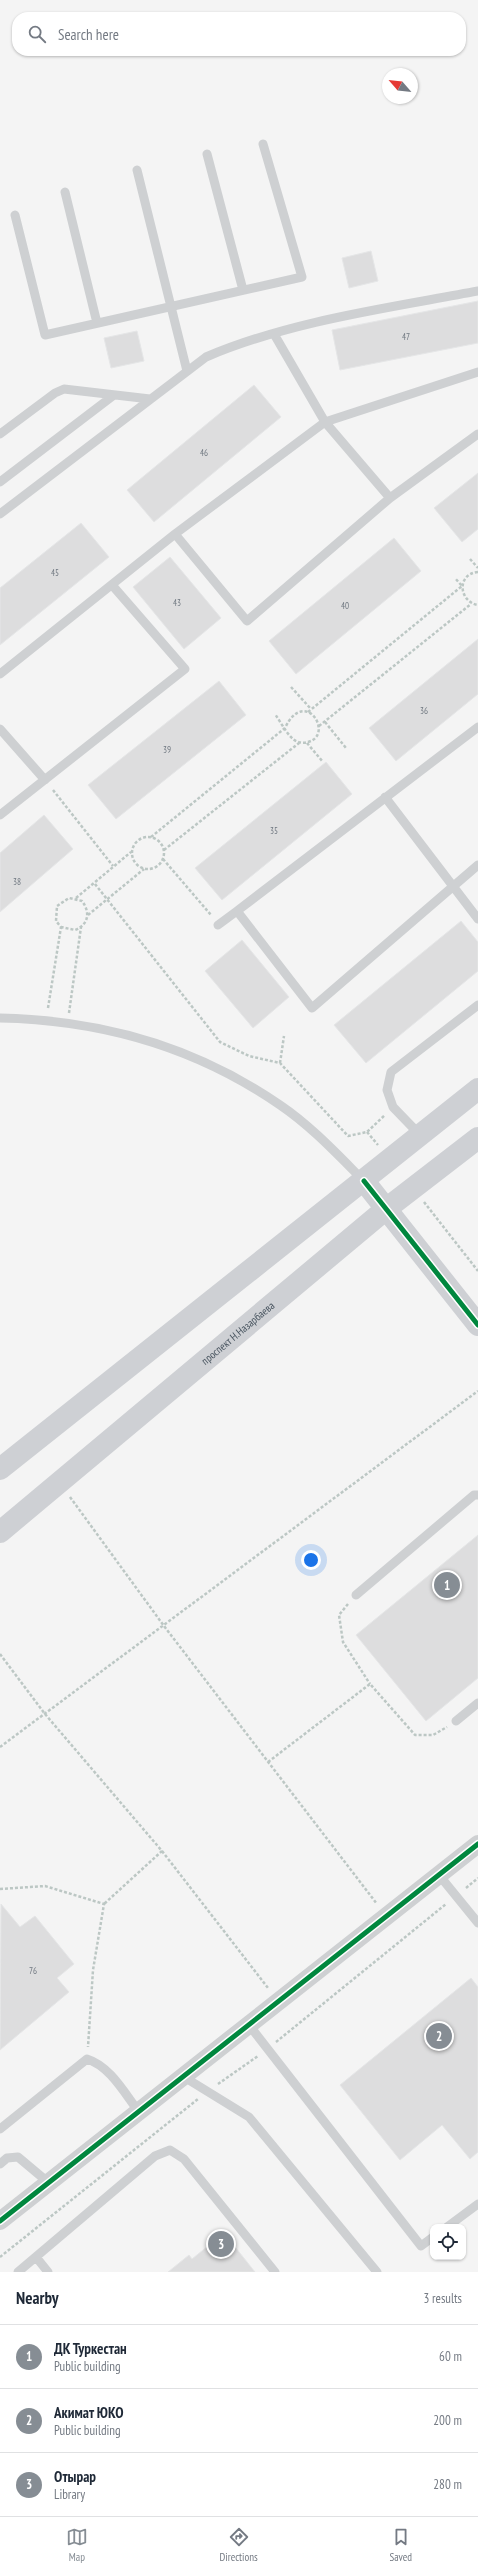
<!DOCTYPE html>
<meta charset="utf-8">
<style>
:root{--surface:#fff;--page:#f6f6f7;--text:#1f2937;--muted:#747a83;--line:#e0e1e3;--accent:#868d94}
body{margin:0;font-family:"PT Sans Narrow",sans-serif;background:var(--page);color:var(--text)}
.controls{position:absolute;right:12px;bottom:12px;display:grid;overflow:hidden;border-radius:8px;box-shadow:0 1px 3px #0004}
.controls button{width:36px;height:36px;display:grid;place-items:center;padding:0;border:0;border-bottom:1px solid var(--line);background:var(--surface);color:var(--text);font:20px sans-serif}
.compass{position:absolute;left:382px;top:68px;width:36px;height:36px;border-radius:50%;background:var(--surface);box-shadow:0 1px 3px #0004;rotate:298deg}
.you{position:absolute;left:311px;top:1560px;width:14px;height:14px;margin:-10px;border:3px solid #fff;border-radius:50%;background:#1a73e8;box-shadow:0 0 0 6px #1a73e833}
.badge{display:grid;place-items:center;width:26px;height:26px;border-radius:50%;background:var(--accent);color:#fff;font-size:13px;font-weight:700}
.pin{position:absolute;translate:-50% -50%;border:2px solid #fff;box-shadow:0 1px 4px #0006}
.list{margin:0;padding:0;list-style:none}
h2{display:flex;justify-content:space-between;align-items:center;height:52px;margin:0;padding:0 16px;font-size:17px}
h2 small{font-size:13px;font-weight:400;color:var(--muted)}
.list li{display:grid;grid-template-columns:26px 1fr auto;gap:12px;align-items:center;box-sizing:border-box;height:64px;padding:0 16px;border-top:1px solid var(--line)}
.list b{display:block;font-size:15px;white-space:nowrap}
.list p{margin:0;font-size:13px;white-space:nowrap;color:var(--muted)}
.list em{font-size:13px;font-style:normal;color:var(--muted)}
.icon{flex:none;width:22px;height:22px;fill:none;stroke:currentColor;stroke-width:2;stroke-linecap:round;stroke-linejoin:round}
.map{position:relative;flex:none;width:478px;height:2272px;overflow:hidden}
.search{position:absolute;background:var(--surface);box-shadow:0 1px 3px #0004;left:12px;right:12px;top:12px;height:44px;display:flex;align-items:center;gap:10px;box-sizing:border-box;padding:0 14px;border-radius:16px;color:var(--muted);font-size:15px}
.sheet{height:244px;background:var(--surface)}
nav{display:flex;justify-content:space-around;align-items:center;box-sizing:border-box;height:56px;border-top:1px solid var(--line);background:var(--surface);font-size:11px;color:var(--muted)}
nav a{display:grid;justify-items:center;gap:2px}
nav .on{color:var(--accent)}
.map>svg:first-child{display:block}
</style>
<div class="map">
<svg width="478" height="2272" viewBox="0 0 478 2272">
<rect width="100%" height="100%" fill="#f4f4f4"/>
<path fill="#ddddde" stroke="#e5e6e7" d="M371 251 378 281 349 288 342 258Z
M478 301V343L340 370 332 330Z
M137 331 144 361 111 368 104 338Z
M254 385 281 417 154 522 127 490Z
M478 473V529L462 542 434 508Z
M81 523 109 557 0 645V588Z
M394 538 421 571 296 674 269 641Z
M170 557 221 618 184 649 133 587Z
M478 639V694L396 761 369 728Z
M219 681 246 715 116 819 88 785Z
M326 762 352 794 222 900 195 868Z
M44 815 73 849 0 912V853Z
M461 921 478 942V971L366 1063 334 1025Z
M242 940 289 997 253 1028 205 971Z
M478 1535V1678L426 1721 356 1635Z
M1 1904 20 1927 35 1916 74 1964 57 1978 69 1992 0 2050Z
M471 1978 478 1987V2152L470 2159 442 2125 400 2160 340 2085Z
M224 2233 255 2272H168L189 2255 192 2259Z"/>
<g fill="none" stroke-linecap="round" stroke-linejoin="round">
<path stroke="#bcc7c4" stroke-width="2.5" stroke-dasharray="3 2" stroke-linecap="butt" d="M470 559 478 568
M478 572C456 574 459 602 478 605
M291 687 311 709
M308 712 462 586 455 578
M325 722 346 748
M319 726 471 604
M307 743 323 762
M53 790 113 866
M132 853a16 16 0 1 1 32 0a16 16 0 1 1-32 0Z
M151 837 285 728C305 686 335 735 308 742 302 744 295 742 291 737 285 731 280 721 275 714
M164 850 299 743
M163 859 211 915
M95 884 220 1042 249 1056 280 1063 348 1136 367 1132 385 1115
M76 898 131 852
M88 915 144 869
M48 1008 61 927 56 921 57 906 69 898 82 901C91 913 88 925 75 930L61 927
M69 1013 81 927
M280 1063 284 1036
M367 1132 378 1145
M424 1202 478 1271
M70 1497 164 1626 377 1904
M348 1604 339 1615 343 1642 370 1684
M0 1654 45 1714 162 1851 104 1904
M0 1747 478 1391
M268 1762 370 1684 415 1735H433L447 1727
M162 1851 268 1988
M466 1888 478 1878
M0 1889 45 1886 104 1904 93 1970 88 2047
M276 2042 446 1904
M218 2084 258 2056
M0 2257 198 2099"/>
<path stroke="#ced0d2" stroke-width="9" d="M207 154 243 290
M137 170 187 371
M65 192 97 323
M15 215 45 335 302 277 263 144
M274 334 325 422 390 498
M478 372 325 422 175 534 247 621 390 498 478 434
M0 434 55 393 64 389 150 399
M0 482 114 395
M0 514 206 357C290 321 388 308 478 291
M0 674 175 534
M478 727 237 911 312 1008 478 865
M0 729 45 780
M385 797 478 919
M0 815 185 669 112 585
M218 925 237 911
M0 1018C101 1020 196 1047 280 1105 311 1126 337 1154 363 1180
M421 1136 393 1107 387 1090 391 1072 478 1005
M356 1595 474 1495H478
M456 1721 478 1703
M439 1875 478 1923
M249 2025 421 2246 433 2237
M184 2077 249 2117 377 2272
M0 2129 87 2059C110 2066 125 2094 139 2112
M0 2164 7 2158 18 2157 49 2183
M447 2227 478 2204
M36 2257 48 2272
M18 2272 155 2156 170 2150 184 2159 275 2272"/>
<path stroke="#ced0d2" stroke-width="18" d="M0 2221 478 1844"/>
<g stroke="#ced0d4" stroke-width="22">
<path d="M364 1181 478 1325"/>
<path d="M0 1469 478 1089"/>
<path id="s1" d="M0 1532 386 1209 478 1138"/>
</g>
<defs>
<path id="cycleway" d="M364 1181 478 1325
M0 2221 478 1844"/>
</defs>
<use href="#cycleway" stroke="#fff" stroke-width="8"/>
<use href="#cycleway" stroke="#00873e" stroke-width="5"/>
</g>
<g text-anchor="middle" stroke-width="3" stroke-linejoin="round" paint-order="stroke">
<g font-size="9" fill="#707881">
<text x="406" y="340">47</text>
<text x="204" y="456">46</text>
<text x="55" y="576">45</text>
<text x="177" y="606">43</text>
<text x="345" y="609">40</text>
<text x="424" y="714">36</text>
<text x="167" y="753">39</text>
<text x="274" y="834">35</text>
<text x="17" y="885">38</text>
<text x="33" y="1974">76</text>
</g>
<g font-size="11" fill="#4a5661" stroke="#fff">
<text dy="4" stroke="none"><textPath href="#s1" startOffset="310">проспект Н.Назарбаева</textPath></text>
</g>
</g>
</svg>
<div class="controls">
<button><svg class="icon" aria-label="locate" viewBox="0 0 24 24"><circle cx="12" cy="12" r="6"/><path d="M12 2v4M12 18v4M2 12h4M18 12h4"/></svg></button>
</div>
<svg class="compass" viewBox="-18 -18 36 36"><path d="M0-13l5 13h-10z" fill="#e53935"/><path d="M0 13l5-13h-10z" fill="#747a83"/></svg>
<div class="you"></div>
<div class="pin badge" style="left:447px;top:1585px">1</div>
<div class="pin badge" style="left:439px;top:2036px">2</div>
<div class="pin badge" style="left:221px;top:2244px">3</div>
<div class="search"><svg class="icon" aria-label="search" viewBox="0 0 24 24"><circle cx="10" cy="10" r="6"/><path d="M15 15l6 6"/></svg>Search here</div>
</div>
<section class="sheet">
<h2>Nearby<small>3 results</small></h2>
<ul class="list">
<li><span class="badge">1</span><div><b>ДК Туркестан</b><p>Public building</p></div><em>60 m</em></li>
<li><span class="badge">2</span><div><b>Акимат ЮКО</b><p>Public building</p></div><em>200 m</em></li>
<li><span class="badge">3</span><div><b>Отырар</b><p>Library</p></div><em>280 m</em></li>
</ul>
</section>
<nav>
<a class="on"><svg class="icon" aria-label="map" viewBox="0 0 24 24"><path d="M3 6l6-2 6 2 6-2v14l-6 2-6-2-6 2zM9 4v14M15 6v14"/></svg>Map</a>
<a><svg class="icon" aria-label="directions" viewBox="0 0 24 24"><path d="M12 3l9 9-9 9-9-9zM9 14v-3h6M13 9l2 2-2 2"/></svg>Directions</a>
<a><svg class="icon" aria-label="saved" viewBox="0 0 24 24"><path d="M7 4h10v16l-5-4-5 4z"/></svg>Saved</a>
</nav>
